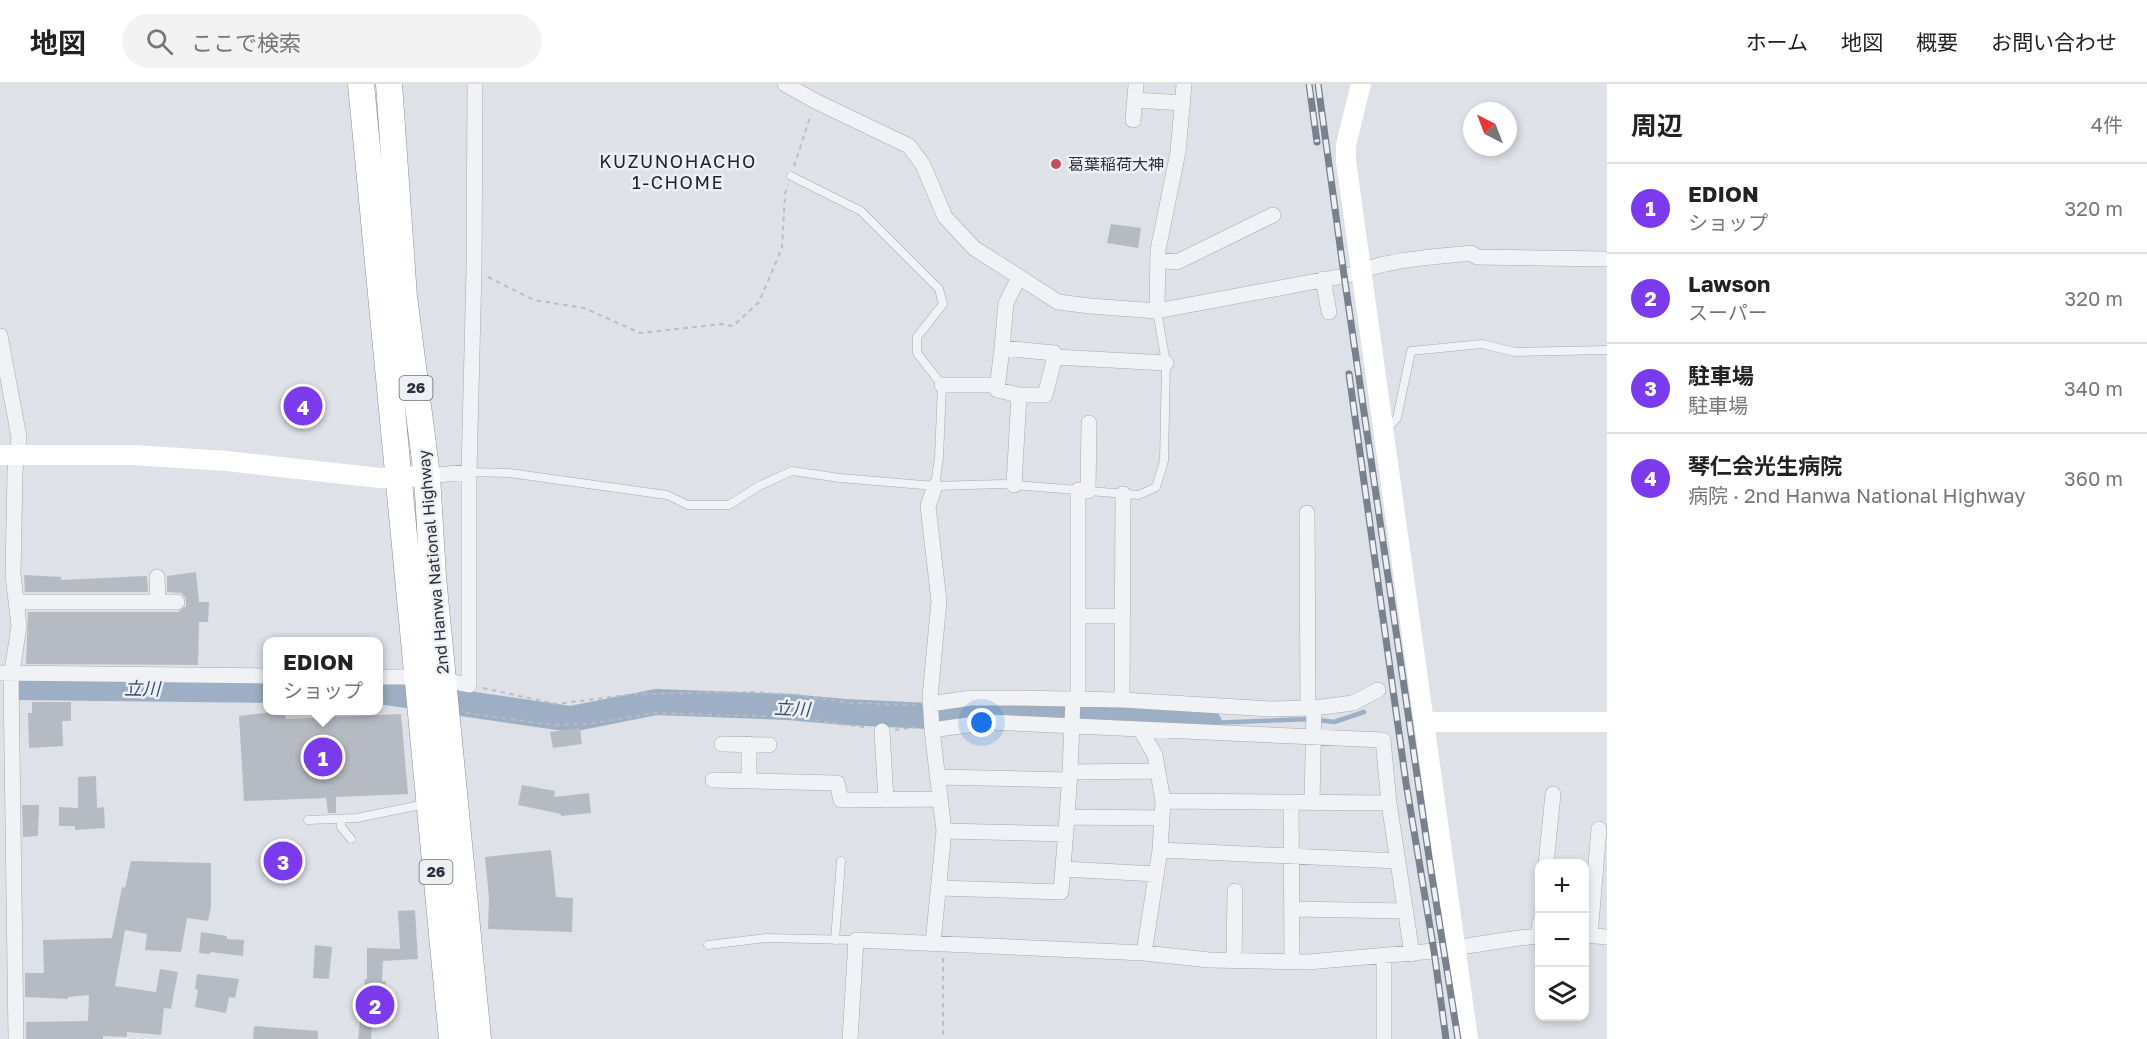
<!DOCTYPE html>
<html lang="ja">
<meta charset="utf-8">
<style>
:root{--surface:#fff;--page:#f2f2f2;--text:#222;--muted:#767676;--line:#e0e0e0;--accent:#7c3aed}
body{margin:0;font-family:"Golos Text","Noto Sans JP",sans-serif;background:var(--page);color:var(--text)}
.controls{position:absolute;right:18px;bottom:18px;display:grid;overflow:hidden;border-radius:12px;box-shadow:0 3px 9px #0003}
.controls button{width:54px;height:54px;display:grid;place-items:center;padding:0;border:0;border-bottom:2px solid var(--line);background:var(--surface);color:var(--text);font:30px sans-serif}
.compass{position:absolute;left:1463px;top:18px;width:54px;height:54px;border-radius:50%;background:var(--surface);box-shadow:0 3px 9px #0003;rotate:318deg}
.you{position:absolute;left:982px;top:639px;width:21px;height:21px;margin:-15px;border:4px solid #fff;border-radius:50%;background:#1a73e8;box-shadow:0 0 0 9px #1a73e833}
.badge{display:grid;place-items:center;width:39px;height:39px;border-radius:50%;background:var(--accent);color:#fff;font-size:20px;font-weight:700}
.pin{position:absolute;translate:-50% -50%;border:3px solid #fff;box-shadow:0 2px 6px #0006}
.popup{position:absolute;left:263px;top:553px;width:120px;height:78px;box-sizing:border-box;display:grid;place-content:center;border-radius:12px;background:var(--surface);filter:drop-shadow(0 2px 4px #0005);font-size:20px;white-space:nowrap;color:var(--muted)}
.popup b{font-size:22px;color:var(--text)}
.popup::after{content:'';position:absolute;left:50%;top:100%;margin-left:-12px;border:12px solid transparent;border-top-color:var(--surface)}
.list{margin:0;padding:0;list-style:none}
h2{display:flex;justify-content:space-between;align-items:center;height:78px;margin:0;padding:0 24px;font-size:26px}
h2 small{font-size:20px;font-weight:400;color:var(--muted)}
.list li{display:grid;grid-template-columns:39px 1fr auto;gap:18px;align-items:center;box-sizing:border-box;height:90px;padding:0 24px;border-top:2px solid var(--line)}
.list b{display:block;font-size:22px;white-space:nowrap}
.list p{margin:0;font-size:20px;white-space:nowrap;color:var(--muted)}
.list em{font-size:20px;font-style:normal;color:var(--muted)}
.icon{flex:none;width:33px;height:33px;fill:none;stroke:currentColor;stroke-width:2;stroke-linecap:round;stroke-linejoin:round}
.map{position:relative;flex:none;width:1607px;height:955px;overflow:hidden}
header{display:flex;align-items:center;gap:36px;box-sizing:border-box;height:84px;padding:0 30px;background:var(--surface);border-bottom:2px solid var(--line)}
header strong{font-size:28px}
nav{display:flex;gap:33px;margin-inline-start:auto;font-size:21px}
.search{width:420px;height:54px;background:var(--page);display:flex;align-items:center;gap:15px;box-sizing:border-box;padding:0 21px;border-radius:33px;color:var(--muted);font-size:22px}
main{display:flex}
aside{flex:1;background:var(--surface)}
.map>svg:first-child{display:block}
</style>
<header>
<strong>地図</strong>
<div class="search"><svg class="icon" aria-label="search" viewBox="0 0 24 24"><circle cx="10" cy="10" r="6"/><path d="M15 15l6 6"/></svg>ここで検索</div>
<nav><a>ホーム</a><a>地図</a><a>概要</a><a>お問い合わせ</a></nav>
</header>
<main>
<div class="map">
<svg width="1607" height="955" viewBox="0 0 1607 955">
<rect width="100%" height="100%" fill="#dee1e7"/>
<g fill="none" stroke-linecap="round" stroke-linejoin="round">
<path stroke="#9cafc4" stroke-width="4.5" d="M1209 639 1311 635 1334 638 1364 628"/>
<path stroke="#9cafc4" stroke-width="26" d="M17 603 268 606
M378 607 571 635 656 618 788 623 845 628 929 632 968 626 1123 631 1209 639"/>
</g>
<path fill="#b6bbc3" d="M1111 140 1141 144 1138 164 1107 159Z
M196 488 199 518H209L208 538H199L198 581 26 580 28 528H178L186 522V514L181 509 167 508V492Z
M24 491 61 493V496L145 492 147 493 148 508H25Z
M32 618H71V637H62L63 662 29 664 28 629H32Z
M281 627H284L286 635 401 630 408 710 336 713V729H328L326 714 244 717 239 632Z
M580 644 582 660 553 664 550 648Z
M96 692 97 724 104 723 105 744 75 746V742H59V723L78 724V693Z
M522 701 555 707 554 713 589 709 591 729 561 732V730L518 721Z
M22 721H39L38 752 23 753Z
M551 766 556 813 573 814 572 848 488 845 489 814 485 773Z
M131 777 211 779V823L208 837 187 834 181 868 145 866 147 850 125 846 115 902 156 908 160 885 178 888 171 925 164 924 161 951 127 948V953L103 952V955H26V938L88 937 89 911 68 913V915L25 913V889H44L43 856 112 854 122 803 125 804Z
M415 826 418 875 383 877 382 897H386L382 937 372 936 371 955H358L365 895H367V864L400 865 398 827Z
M201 848 227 852V855L244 856 243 872 210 868V870L199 869Z
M315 861 332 863 329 895 313 894Z
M197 890 239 895 235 914 229 913 226 929 195 923 198 906 195 905Z
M254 942 318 947V955H253Z"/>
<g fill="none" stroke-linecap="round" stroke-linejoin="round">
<defs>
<path id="lane" d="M791 92 861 127 939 205 943 220 917 253V269L942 301 939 373 935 402
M1387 345 1397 334 1411 267 1482 260 1515 268 1607 266
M469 388 509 389 667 411 688 421H729L759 402 792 387 840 394 935 402 1002 400 1139 411 1156 403 1164 377 1166 279 1157 227
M308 736 357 734 425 720
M341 736V743L351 755
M835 856 841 777
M708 861 766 854 856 856"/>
<path id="street" d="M785 0 815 17 909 62 923 81 945 133 974 164 1058 218 1090 222 1157 227 1354 190C1385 175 1437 173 1471 169L1477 173 1607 175
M1135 16 1183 19
M1133 36 1136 1
M1158 176 1177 178 1273 131
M1323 195 1329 228
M1157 227 1158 166 1178 68 1184 0
M0 252 19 353 15 388 13 491 19 542 11 594 16 955
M1002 264 1006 219 1019 193
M942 301H997
M1019 311 997 306 1002 264 1054 269 1055 273
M427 392 469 388 474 186 475 0
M1014 401 1019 311H1045L1055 273 1166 279
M1078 406V615
M1088 407 1089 339
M1307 429 1308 624
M157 493 158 518
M16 518H177
M1078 532H1123
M0 589 268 592
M378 593H417
M443 596 469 601V388
M1073 615 1070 688 1158 687
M1122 616 1123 410
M930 620 971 614H1016L1122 616 1271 625 1314 624 1312 718
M1314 624 1353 619 1378 606
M1140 645 1383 656 1389 719 1412 870
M932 646 989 638 1140 645 1155 671 1163 717 1160 766 1144 869
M882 647 886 716
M722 660 769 661
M749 660V697
M1070 688 1067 733 1162 734
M937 693 1069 696
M713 696 837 699 841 716 940 715
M1163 717 1389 719
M1291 718 1292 878
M944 747 1066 750
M1160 766 1398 777
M1546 780 1553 710
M1063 785 1156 790
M939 804 1061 808 1067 733
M1292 825 1406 827
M1584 851 1607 853
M1590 851 1599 745
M1538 852 1540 837
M933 859 944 747 932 646 930 613 939 517 928 422 935 402
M1234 876 1235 807
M850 955 856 856 1144 869 1209 876 1308 878 1434 867 1519 854 1540 852
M1384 955V873"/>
<path id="highway" d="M361 0 452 955
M389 0 404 213 427 392 433 493 478 955"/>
</defs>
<use href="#lane" stroke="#a4a8b0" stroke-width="9"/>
<use href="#street" stroke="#a4a8b0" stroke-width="16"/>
<use href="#highway" stroke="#878f9c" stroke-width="27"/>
<path stroke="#b9bcc1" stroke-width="2" stroke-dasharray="4.5 4.5" stroke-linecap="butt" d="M794 82 811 30
M488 193 534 216 584 224 640 249 721 240 733 242 759 218 782 164 785 110 788 101
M483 604 556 620 635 610 750 608 798 611 852 619 915 621
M466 629 553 641 588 640 655 629 793 633 869 644
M895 646 916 643
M943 874V955"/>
<use href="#lane" stroke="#f1f2f5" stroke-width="8"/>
<use href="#street" stroke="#f1f2f5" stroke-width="15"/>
<path stroke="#fff" stroke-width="20" d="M1361 0 1346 61V77L1468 955
M0 371H132L226 377 380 394 427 392
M1425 638H1607"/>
<use href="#highway" stroke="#fff" stroke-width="26"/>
<defs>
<path id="rail" d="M1309 0 1317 58
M1318 0 1344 191 1430 780 1458 955
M1349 290 1406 699 1434 867 1446 955"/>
</defs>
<use href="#rail" stroke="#79818f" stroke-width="7"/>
<use href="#rail" stroke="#eef0f4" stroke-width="4.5" stroke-dasharray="14" stroke-linecap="butt"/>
</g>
<circle fill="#c24d5c" stroke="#eef0f4" stroke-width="2" cx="1056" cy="80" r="6"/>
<g text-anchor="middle" stroke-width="5" stroke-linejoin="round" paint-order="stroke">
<g fill="#eef0f4" stroke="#646a73" stroke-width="1.5">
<rect x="399.5" y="292" width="33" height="24" rx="4.5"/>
<rect x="419.5" y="776" width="33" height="24" rx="4.5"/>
</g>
<g font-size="15" font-weight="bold" fill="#29303c">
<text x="416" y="309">26</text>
<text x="436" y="793">26</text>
</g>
<g font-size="16" fill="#29303c" stroke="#eef0f4" text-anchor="start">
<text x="1068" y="86">葛葉稲荷大神</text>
</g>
<g font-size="16" fill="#29303c" stroke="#eef0f4">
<text transform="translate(433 478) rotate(-95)" y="6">2nd Hanwa National Highway</text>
</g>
<g font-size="18" letter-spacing="1.5" fill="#1b212d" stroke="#eef0f4">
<text x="678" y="84">KUZUNOHACHO<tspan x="678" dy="21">1-CHOME</tspan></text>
</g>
<g font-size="18" font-style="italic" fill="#374e6c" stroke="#eef0f4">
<text transform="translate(142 605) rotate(1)" y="6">立川</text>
<text transform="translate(792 625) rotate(3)" y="6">立川</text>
</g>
</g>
</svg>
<div class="controls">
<button>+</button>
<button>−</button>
<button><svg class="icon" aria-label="layers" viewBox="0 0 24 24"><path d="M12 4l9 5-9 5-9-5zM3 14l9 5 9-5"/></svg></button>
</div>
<svg class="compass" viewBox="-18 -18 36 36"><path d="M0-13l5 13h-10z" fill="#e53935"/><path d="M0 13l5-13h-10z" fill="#767676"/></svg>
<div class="you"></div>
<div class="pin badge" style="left:323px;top:673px">1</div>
<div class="popup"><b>EDION</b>ショップ</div>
<div class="pin badge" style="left:375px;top:921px">2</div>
<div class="pin badge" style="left:283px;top:777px">3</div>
<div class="pin badge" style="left:303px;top:322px">4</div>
</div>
<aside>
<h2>周辺<small>4件</small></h2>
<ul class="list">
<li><span class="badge">1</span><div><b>EDION</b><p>ショップ</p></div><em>320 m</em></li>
<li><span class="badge">2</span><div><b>Lawson</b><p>スーパー</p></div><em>320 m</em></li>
<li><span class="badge">3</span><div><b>駐車場</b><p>駐車場</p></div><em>340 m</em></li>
<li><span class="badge">4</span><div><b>琴仁会光生病院</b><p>病院 · 2nd Hanwa National Highway</p></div><em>360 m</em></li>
</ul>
</aside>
</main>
